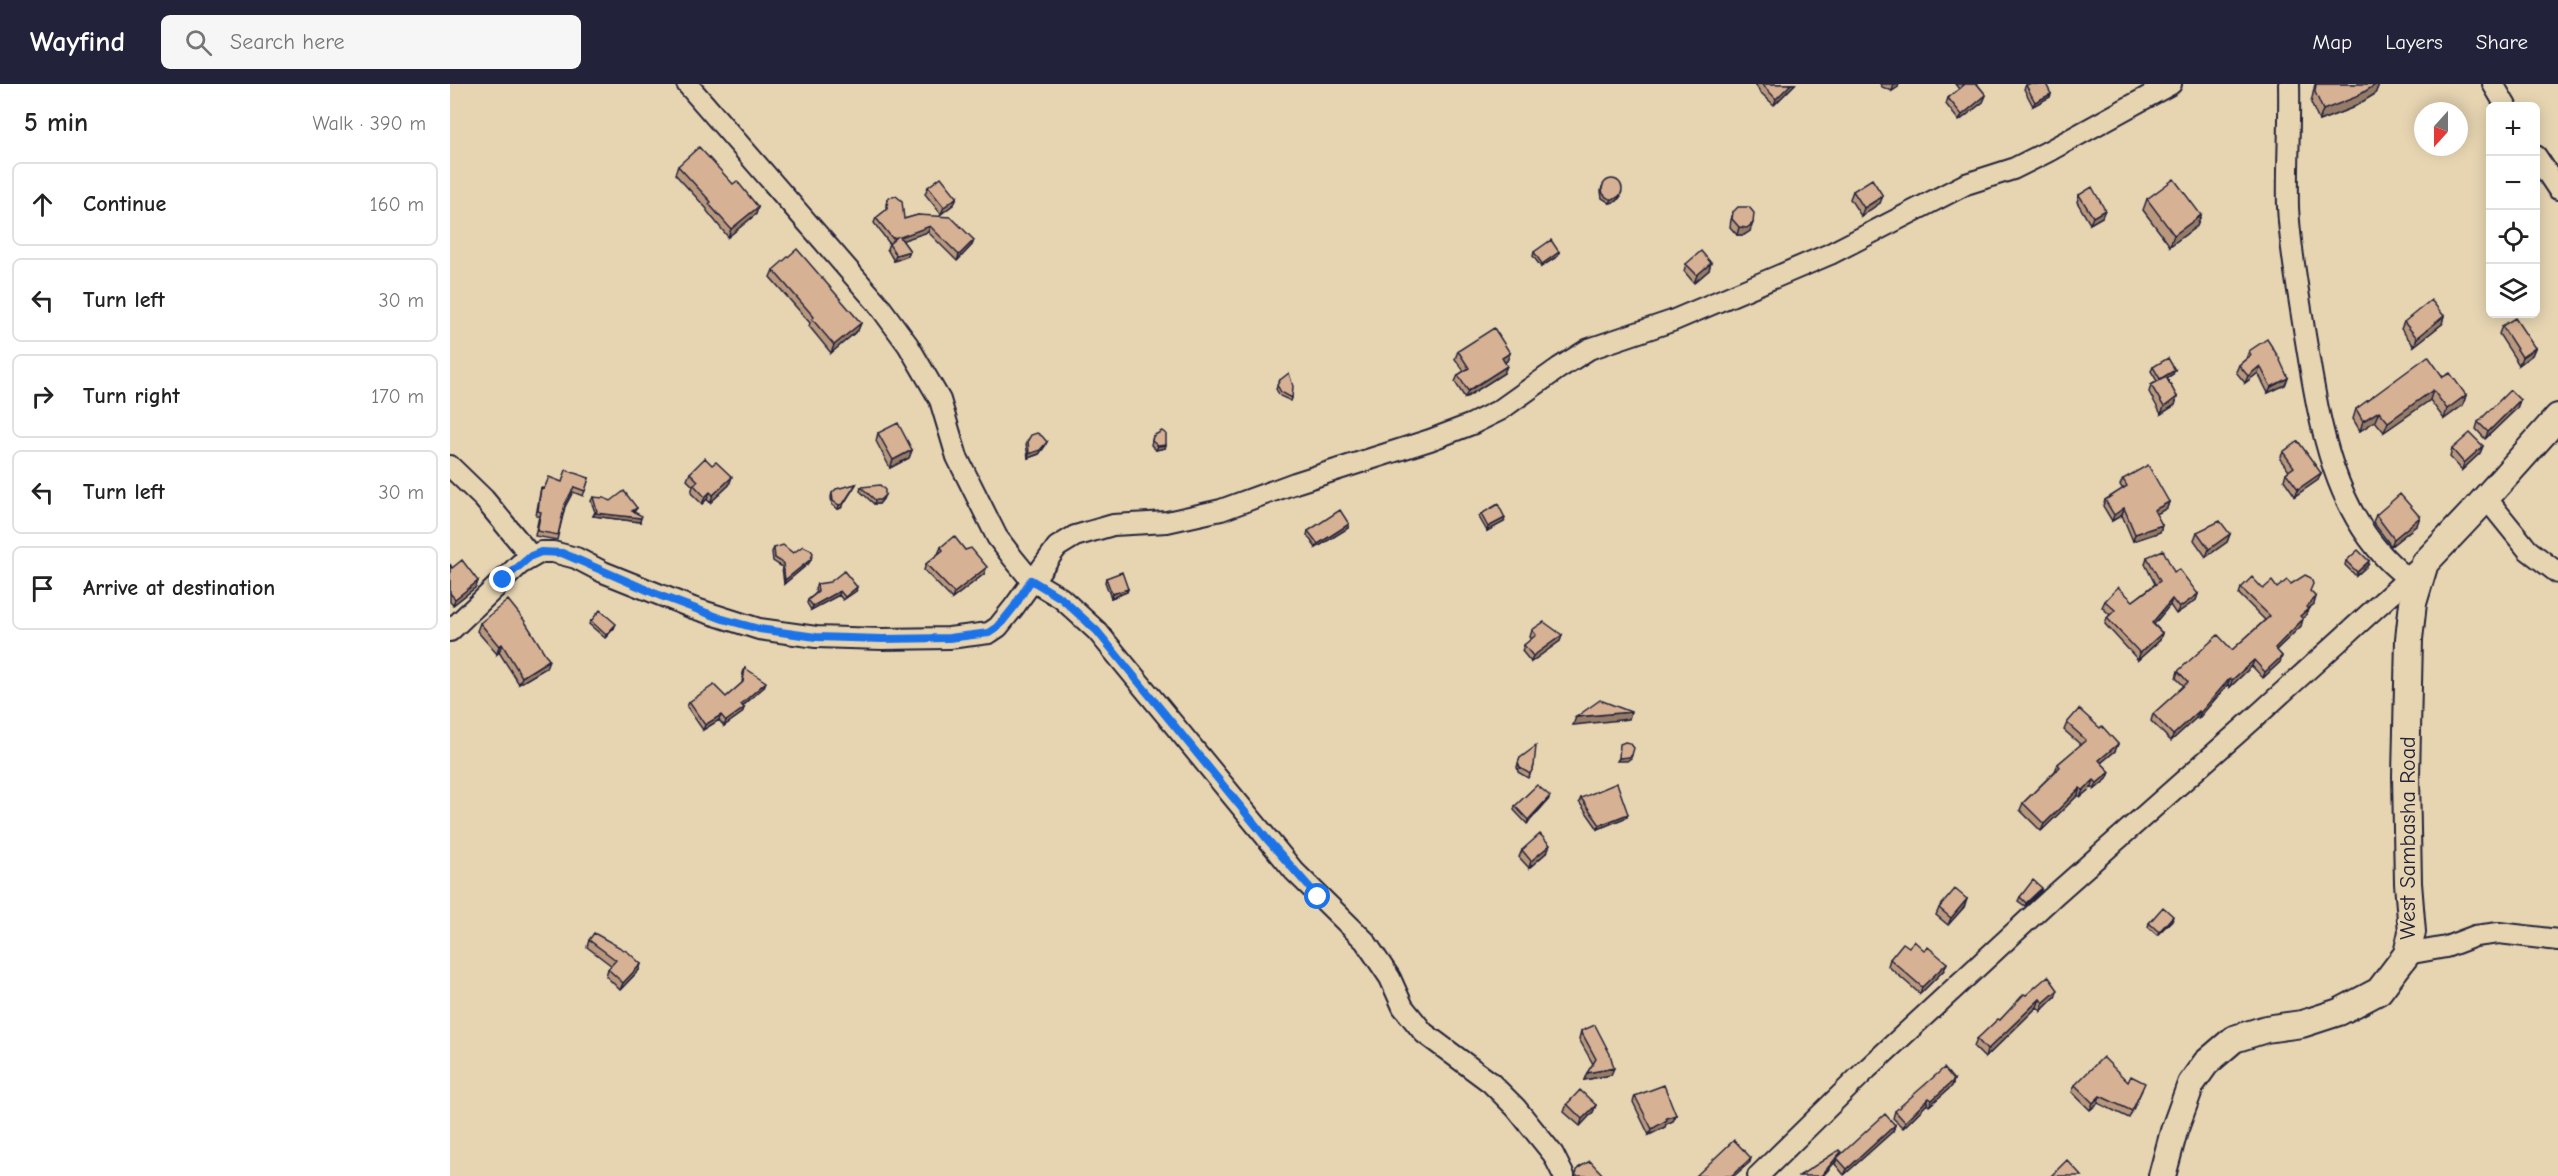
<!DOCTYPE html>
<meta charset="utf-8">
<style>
:root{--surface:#fff;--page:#f6f6f6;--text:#222;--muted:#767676;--line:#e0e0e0;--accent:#22223b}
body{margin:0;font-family:"Comic Neue",sans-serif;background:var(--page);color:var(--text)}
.controls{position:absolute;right:18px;top:18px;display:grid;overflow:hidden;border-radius:9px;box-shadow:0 3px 15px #0003}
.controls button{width:54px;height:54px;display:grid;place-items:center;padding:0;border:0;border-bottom:2px solid var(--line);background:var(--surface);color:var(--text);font:30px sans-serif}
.compass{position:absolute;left:1964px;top:18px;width:54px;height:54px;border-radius:50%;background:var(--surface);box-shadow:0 3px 15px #0003;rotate:201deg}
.stop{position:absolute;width:18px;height:18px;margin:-14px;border:4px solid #1a73e8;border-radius:50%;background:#fff}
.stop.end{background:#1a73e8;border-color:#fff;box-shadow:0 2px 6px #0008}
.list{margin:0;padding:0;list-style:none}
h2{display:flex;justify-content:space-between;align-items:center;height:78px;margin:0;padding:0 24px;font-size:26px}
h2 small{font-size:20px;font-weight:400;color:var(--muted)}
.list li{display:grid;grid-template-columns:39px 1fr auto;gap:18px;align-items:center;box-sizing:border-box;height:84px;margin:0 12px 12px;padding:0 12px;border:2px solid var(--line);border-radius:9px}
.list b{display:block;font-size:22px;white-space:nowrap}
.list em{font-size:20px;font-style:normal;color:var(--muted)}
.icon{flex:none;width:33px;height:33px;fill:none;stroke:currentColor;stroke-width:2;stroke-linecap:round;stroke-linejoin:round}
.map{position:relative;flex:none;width:2108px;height:1092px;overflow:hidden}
header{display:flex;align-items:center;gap:36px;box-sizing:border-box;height:84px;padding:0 30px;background:var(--accent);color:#fff}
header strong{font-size:28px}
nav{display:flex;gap:33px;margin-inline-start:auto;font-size:21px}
.search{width:420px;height:54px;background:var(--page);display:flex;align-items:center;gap:15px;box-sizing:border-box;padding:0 21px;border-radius:9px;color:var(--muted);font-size:22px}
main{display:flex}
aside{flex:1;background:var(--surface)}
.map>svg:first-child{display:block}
</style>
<header>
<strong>Wayfind</strong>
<div class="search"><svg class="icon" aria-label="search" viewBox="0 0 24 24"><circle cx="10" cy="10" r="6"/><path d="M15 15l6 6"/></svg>Search here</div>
<nav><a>Map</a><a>Layers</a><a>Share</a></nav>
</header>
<main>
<aside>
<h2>5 min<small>Walk · 390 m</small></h2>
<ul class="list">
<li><svg class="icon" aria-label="ahead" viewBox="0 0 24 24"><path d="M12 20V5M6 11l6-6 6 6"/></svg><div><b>Continue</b></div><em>160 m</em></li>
<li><svg class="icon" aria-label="left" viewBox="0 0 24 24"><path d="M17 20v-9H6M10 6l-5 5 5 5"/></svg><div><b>Turn left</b></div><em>30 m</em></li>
<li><svg class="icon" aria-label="right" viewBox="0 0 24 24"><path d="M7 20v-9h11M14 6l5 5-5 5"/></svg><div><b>Turn right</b></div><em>170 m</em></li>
<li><svg class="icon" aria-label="left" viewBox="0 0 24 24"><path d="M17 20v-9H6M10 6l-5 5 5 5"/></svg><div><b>Turn left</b></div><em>30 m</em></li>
<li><svg class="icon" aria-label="arrive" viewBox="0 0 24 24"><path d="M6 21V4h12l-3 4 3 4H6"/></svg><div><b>Arrive at destination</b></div></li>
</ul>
</aside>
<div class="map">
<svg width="2108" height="1092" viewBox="0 0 2108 1092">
<rect width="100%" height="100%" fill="#e7d5b2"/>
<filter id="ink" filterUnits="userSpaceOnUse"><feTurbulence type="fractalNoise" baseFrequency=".0167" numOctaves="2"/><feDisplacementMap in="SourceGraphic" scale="12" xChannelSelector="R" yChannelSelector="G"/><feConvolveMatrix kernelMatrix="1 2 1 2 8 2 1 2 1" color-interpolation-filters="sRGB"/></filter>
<g filter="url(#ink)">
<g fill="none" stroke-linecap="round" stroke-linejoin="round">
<defs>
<path id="minor" d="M237 0 428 220 458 261 490 316 507 373 547 453 563 474 581 496 611 514 647 547 844 787 915 857 940 894 953 923 974 949 1040 998 1066 1024 1103 1070 1114 1092
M1839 0C1840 41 1837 82 1838 123 1840 164 1848 205 1854 245 1868 329 1880 428 1949 487
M2043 0 2056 22
M2086 72 2108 105
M0 382 34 415 81 472
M2036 414 2078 466 2108 489
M0 547 70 480 91 468H103L126 474 153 488 243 524 309 545 366 553 432 555 499 554 539 549 548 543 564 523 607 463 625 452 663 441 717 438 771 426 845 399 980 356 1022 340 1050 326 1109 284 1139 265 1222 237 1380 170 1516 100 1563 85 1597 68 1721 0
M1957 870 1996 863 2025 852 2049 849 2108 856
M1308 1092 1417 985 1607 809 1800 638 1975 479"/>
<path id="tertiary" d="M1712 1092 1724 1047 1741 1000 1756 979 1784 955 1816 945 1852 940 1889 928 1929 907 1957 870 1962 848 1958 799 1956 692 1959 555 1963 519 1975 479 2026 425 2108 333"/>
</defs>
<use href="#minor" stroke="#22223b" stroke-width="24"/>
<use href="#tertiary" stroke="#22223b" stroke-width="30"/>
<use href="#minor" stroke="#e7d5b2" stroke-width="20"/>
<use href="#tertiary" stroke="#e7d5b2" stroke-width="26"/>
</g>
<path fill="#b9987e" stroke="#22223b" stroke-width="1.5" d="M1305 0H1345L1324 21 1310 8Z
M1430 0H1449L1448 3 1442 7 1432 3Z
M1505 0H1528H1527L1536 11 1533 18 1509 37 1496 20 1498 14 1509 5Z
M1865 0H1929L1925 10 1902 24 1869 37 1861 19Z
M1576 1 1601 10 1600 13 1583 22 1574 5Z
M228 82 308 123 306 130 278 153 257 127V125L225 90Z
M478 103 504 120 491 130 475 110Z
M1152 103 1171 112 1167 117 1160 119 1152 114 1151 107Z
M1403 107 1430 119 1411 132 1400 115Z
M1629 111 1652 133 1640 140 1627 118Z
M438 114 454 135 468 131 524 156 522 161 507 177 478 148 452 156 460 167 458 172 444 177 437 165 439 159 424 139 426 134 436 126V120Z
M1697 115 1751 131 1747 142 1720 162 1693 126Z
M1283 128 1300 147 1294 151H1287L1280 143 1281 136Z
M1084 168 1108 172 1091 183 1083 172Z
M1236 180 1259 186 1244 199 1234 187Z
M323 186 411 239 408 246 381 269 359 242 360 239 320 193Z
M1954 238 1992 240 1964 262 1951 245Z
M2052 242 2085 264 2082 271 2069 281 2049 250Z
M1008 267 1060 269 1057 277 1054 278V289L1015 314 1005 298 1008 291 1014 287 1005 275Z
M1799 267 1838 294 1835 301 1818 309 1808 289 1795 299 1786 288 1789 281 1796 275Z
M1703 283 1723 290 1717 294 1727 313 1725 321 1711 330 1699 308 1701 301 1707 297 1701 287Z
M1993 293 2016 311 2013 321 1994 335 1980 316 1934 348 1925 337 1910 347 1903 335 1906 325Z
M830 296 842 314 841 317 830 312 826 305Z
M2070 316 2067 324 2035 355 2026 345 2028 338Z
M428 349 462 366 459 374 440 384 426 357Z
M703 352 715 364 706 366 701 361Z
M578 356 595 362 589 370 578 374 576 359Z
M2033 362 2030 369 2012 386 2000 373 2002 365Z
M1833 368 1871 389 1868 396 1845 412 1834 396 1836 389 1839 387 1830 375Z
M240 389 279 401 260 419 257 415 252 420 241 409 243 402 237 396Z
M139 394 133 412 123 408 115 423 107 456 85 452 89 432H86L90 409 91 404 94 405 112 398Z
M1673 395 1719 418 1717 424 1706 430 1712 441 1710 448 1683 457 1672 431 1662 437 1653 422 1655 416 1673 405 1670 401Z
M406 400 391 424 388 425 382 421 381 413 382 409Z
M411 403 433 415 429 420H424L410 407Z
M143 413 187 424 184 428 190 438 143 432 145 428 141 417Z
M1031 430 1054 438 1037 447 1029 433Z
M1926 431 1967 441 1941 462 1923 438Z
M899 440 898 444 866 464 857 451 858 447Z
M1747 448 1780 450 1777 458 1756 473 1744 456Z
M491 463 534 490 502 515 474 486 476 480 488 470Z
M324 464 343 469 361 475 359 479 334 500 332 483 323 477 322 468Z
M1697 473 1724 488 1748 510 1746 516 1726 530 1720 521 1704 540 1712 549 1710 556 1688 576 1655 540 1657 534 1660 531 1652 523 1655 517H1683L1705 500 1695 480Z
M1896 477 1918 481 1906 492 1895 481Z
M0 480 2 484 26 503 3 521 0 518Z
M656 494 678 505 677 508 661 514 655 498Z
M367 500 406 507 393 516 389 511 361 526 357 519 358 516 366 509 365 504Z
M1841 500 1860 507 1864 520 1858 525 1856 531 1852 534 1851 542 1826 566 1832 572 1830 578 1813 594 1802 582 1780 603 1778 600 1748 635 1746 634 1721 657 1701 637 1703 630 1734 602 1726 594 1728 587 1782 566 1815 536 1789 510 1791 504 1813 505 1827 504Z
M141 537 164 544 155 554 139 540Z
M30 539 96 584 69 600 49 568 47 570 27 547Z
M1082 546 1112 551 1110 557 1081 578 1072 567 1074 561 1082 555 1080 553Z
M295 584 314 603 293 622 294 624 292 629 274 642 269 636 253 646 237 623 239 618 276 613 292 599 293 589Z
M1617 639 1668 660 1665 667 1651 679 1660 688 1657 695 1644 706 1642 703 1630 713 1628 711 1591 747 1570 726 1573 719 1605 687 1608 680 1631 661 1614 646Z
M1070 674 1084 682 1078 694 1068 688 1067 683Z
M1131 714 1178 730 1177 733 1148 745 1129 718Z
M1098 716 1077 740 1064 726 1065 722Z
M1072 766 1097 768 1079 784 1069 773Z
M1591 807 1575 822 1568 817 1570 813Z
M1517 815 1514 823 1498 841 1486 831 1489 824Z
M1722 836 1707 851 1698 843 1699 839Z
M139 856 191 880 189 886 170 906 156 892 158 885 162 882 137 863Z
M1459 863 1475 867 1497 879 1494 886 1470 910 1438 882 1440 875Z
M1576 911 1605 913 1591 927 1587 923 1535 974 1524 963 1527 955 1550 936Z
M1131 947 1161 991 1134 996 1137 989 1143 980 1129 955Z
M1504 996 1502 1002 1479 1022 1477 1020 1453 1044 1443 1034 1445 1027Z
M1678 998 1692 1006 1679 1034 1648 1019 1640 1026 1622 1008 1625 1001Z
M1185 1012 1226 1031 1223 1037 1216 1040 1215 1043 1199 1051 1183 1018Z
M1117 1020 1146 1021 1143 1028 1130 1042 1114 1028Z
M1445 1041 1443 1047 1394 1091 1385 1080 1386 1077 1349 1092Z"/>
<path fill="#967c67" stroke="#22223b" stroke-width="1.5" d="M1341 0H1345L1324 21 1326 15Z
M1444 0H1449L1448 3 1442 7Z
M1927 0H1929L1925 10 1902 24 1869 37 1873 26Z
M1601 10 1600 13 1583 22 1585 18Z
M1536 11 1533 18 1509 37 1512 31Z
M1172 108 1167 117 1160 119 1162 115Z
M1433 112 1430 119 1411 132 1414 124Z
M507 113 504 120 491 130 494 123Z
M308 123 306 130 278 153 281 145Z
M1655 126 1652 133 1640 140 1643 133Z
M1751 131 1747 142 1720 162 1724 151Z
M1303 139 1300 147 1294 151H1287L1289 143Z
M480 142 478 148 448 158 450 153Z
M524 156 522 161 507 177 509 171Z
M460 167 458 172 444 177 446 171Z
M1109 168 1108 172 1091 183 1092 180Z
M1261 179 1259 186 1244 199 1247 191Z
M1994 232 1992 240 1964 262 1967 254Z
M411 239 408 246 381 269 384 261Z
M2085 264 2082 271 2069 281 2072 273Z
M1060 269 1057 277 1049 282 1052 274Z
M1057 282 1054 289 1015 314 1018 307Z
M1810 282 1808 289 1795 299 1798 292Z
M1725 286 1723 290 1709 299 1710 295Z
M1838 294 1835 301 1818 309 1821 303Z
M1983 306 1980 316 1934 348 1938 338Z
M2016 311 2013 321 1994 335 1997 325Z
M1727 313 1725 321 1711 330 1714 323Z
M2070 316 2067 324 2035 355 2038 348Z
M1929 327 1925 337 1910 347 1913 337Z
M597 358 595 362 589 370 578 374 579 370Z
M716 361 715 364 706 366 708 362Z
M2033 362 2030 369 2012 386 2014 379Z
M462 366 459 374 440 384 443 376Z
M1871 389 1868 396 1845 412 1848 405Z
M282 393 279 401 260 419 263 411Z
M406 400 391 424 388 425 389 421Z
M260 408 257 415 252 420 255 413Z
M435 411 433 415 429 420H424L425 416Z
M1719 418 1717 424 1702 433 1704 426Z
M1674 424 1672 431 1662 437 1664 431Z
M145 429 191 434 190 438 143 432Z
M1970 433 1967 441 1941 462 1944 455Z
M1055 434 1054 438 1037 447 1038 443Z
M899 440 898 444 866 464 868 460Z
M1712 441 1710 448 1683 457 1685 450Z
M1780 450 1777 458 1756 473 1759 465Z
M361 475 359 479 334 500 335 496Z
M1919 477 1918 481 1906 492 1907 488Z
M537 483 534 490 502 515 504 509Z
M28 497 26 503 3 521 5 515Z
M407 503 406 507 393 516 395 513Z
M678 505 677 508 661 514 662 510Z
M390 507 389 511 361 526 363 522Z
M1748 510 1746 516 1726 530 1729 524Z
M1866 513 1864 520 1853 529 1856 523Z
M1722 515 1720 521 1700 545 1702 539Z
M1858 525 1856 531 1848 539 1850 532Z
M1853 535 1851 542 1822 570 1825 564Z
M166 540 164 544 155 554 156 551Z
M1712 549 1710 556 1688 576 1690 569Z
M1112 551 1110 557 1081 578 1083 572Z
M52 560 49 568 47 570 49 562Z
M1832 572 1830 578 1813 594 1815 588Z
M99 576 96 584 69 600 72 593Z
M1804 576 1802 582 1780 603 1782 596Z
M1780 594 1778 600 1748 635 1750 629Z
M316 598 314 603 289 625 291 620Z
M294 624 292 629 274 642 276 637Z
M1749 627 1746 634 1721 657 1723 651Z
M1181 628 1179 635 1123 641 1126 633Z
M271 631 269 636 253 646 255 641Z
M1668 660 1665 667 1646 683 1649 676Z
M1182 671 1181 674 1177 677H1167L1169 674Z
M1660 688 1657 695 1644 706 1647 699Z
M1644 696 1642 703 1630 713 1633 706Z
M1630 704 1628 711 1591 747 1594 740Z
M1100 712 1098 716 1077 740 1078 736Z
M1178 730 1177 733 1148 745 1150 741Z
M1100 761 1097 768 1079 784 1081 777Z
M1592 804 1591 807 1575 822 1576 819Z
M1517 815 1514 823 1498 841 1501 834Z
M1723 832 1722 836 1707 851 1709 848Z
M1497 879 1494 886 1470 910 1472 903Z
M191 880 189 886 170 906 173 899Z
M1608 906 1605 913 1591 927 1593 919Z
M1590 915 1587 923 1535 974 1537 966Z
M1164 984 1161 991 1134 996 1137 989Z
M1504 996 1502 1002 1479 1022 1482 1016Z
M1650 1012 1648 1019 1640 1026 1643 1019Z
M1479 1014 1477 1020 1453 1044 1455 1038Z
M1146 1021 1143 1028 1130 1042 1132 1035Z
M1226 1031 1223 1037 1216 1040 1215 1043 1199 1051 1202 1045 1216 1034Z
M1445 1041 1443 1047 1394 1091 1397 1085Z
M1391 1068 1387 1074 1386 1077 1373 1092H1371Z
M1301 1074 1300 1078 1284 1092H1281Z"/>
<path fill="#d7b193" stroke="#22223b" stroke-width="1.5" d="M1312 0H1341L1326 15Z
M1513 0H1527L1536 11 1512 31 1498 14 1514 1Z
M1578 0H1596L1601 10 1585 18 1576 1Z
M1866 0H1927L1906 13 1873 26 1865 8Z
M249 63 283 100 287 97 308 123 281 145 259 120 261 118 228 82Z
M491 93 507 113 494 123 478 103Z
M1422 95 1433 112 1414 124 1403 107Z
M1724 95 1751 131 1724 151 1697 115Z
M1152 105a10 10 0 1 1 20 0a10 10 0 1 1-20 0Z
M1642 103 1655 126 1643 133 1629 111Z
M446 112 452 117 454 135 468 131 501 133 524 156 509 171 480 142 450 153 460 167 446 171 439 160 447 153 442 154 426 134 437 125 438 114Z
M1288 123H1299L1304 129 1303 139 1297 144 1289 143 1282 135 1283 128Z
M1101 156 1109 168 1092 180 1084 168Z
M347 165 411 239 384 261 362 235 364 233 323 186Z
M1251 167 1261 179 1247 191 1236 180Z
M1981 216 1994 232 1967 254 1954 238Z
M2065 234 2085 264 2072 273 2052 242Z
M1044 244 1060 269 1052 274 1057 282 1018 307 1008 291 1019 284 1008 267Z
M1817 255 1829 274 1838 294 1821 303 1810 282 1798 292 1789 281 1801 271 1799 267Z
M1978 272 1993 293 2000 289 2016 311 1997 325 1983 306 1938 338 1929 327 1913 337 1906 325Z
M1718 274 1725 286 1710 295 1703 283Z
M839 289 843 302 842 314 831 308 827 301 830 296Z
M1716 293 1727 313 1714 323 1701 301Z
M2060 306 2070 316 2038 348 2028 338Z
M448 339 462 366 443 376 428 349Z
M712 347 716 350V361L708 362 702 357 703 352Z
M587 349 592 352 597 358 590 366 579 370 578 356 581 351Z
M2020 349 2033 362 2014 379 2002 365Z
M1848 357 1871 389 1848 405 1836 389 1844 383 1833 368Z
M255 374 262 381 266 378 282 393 263 411 260 408 255 413 244 401 248 397 240 389Z
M1698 381 1719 418 1704 426 1712 441 1685 450 1674 424 1664 431 1655 416 1677 402 1673 395Z
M116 386 139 394 135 407 124 403 115 420 108 451 87 447 91 428 88 427 91 404 94 405 99 393 112 398Z
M406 400 393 420 389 421 383 417 382 409 386 405Z
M430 401 435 406V411L430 416H425L411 403Z
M174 407 187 424 182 427 192 432 191 434 145 429 147 427 143 413 154 414 161 417Z
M1950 410 1970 433 1944 455 1926 431Z
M1048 420 1055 434 1038 443 1031 430Z
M890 426 899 440 868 460 858 447Z
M1770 437 1780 450 1759 465 1747 448Z
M504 452 515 466 521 464 537 483 504 509 476 480 493 466 491 463Z
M333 461 343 469 353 462 361 466 363 469 361 475 335 496 333 479 325 474 324 464Z
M1713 466 1724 488 1729 485 1748 510 1729 524 1722 515 1702 539 1712 549 1690 569 1657 534 1665 526 1655 517 1668 503 1683 517 1710 497 1697 473Z
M1908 466 1919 477 1907 488 1896 477Z
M12 476 28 497 5 515 0 509V480L2 484Z
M394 487 407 503 395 513 390 507 363 522 358 516 368 508 367 500 380 498Z
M672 488 678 505 662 510 656 494Z
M1855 491 1861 494 1863 500 1860 507 1866 513 1856 523 1858 525 1850 532 1853 535 1825 564 1832 572 1815 588 1804 576 1782 596 1780 594 1750 629 1749 627 1723 651 1703 630 1738 598 1728 587 1768 551 1782 566 1820 532 1791 504 1802 493 1813 505 1822 497 1827 504 1837 496 1841 500Z
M58 516 74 536 99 576 72 593 52 560 49 562 30 539Z
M150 526 166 540 156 551 141 537Z
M1094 538 1112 551 1083 572 1074 561 1086 551 1082 546Z
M295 584 316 598 291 620 294 624 276 637 271 631 255 641 239 618 264 601 276 613 293 598Z
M1150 616 1181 628 1126 633Z
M1629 625 1650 644 1652 642 1668 660 1649 676 1660 688 1647 699 1644 696 1633 706 1630 704 1594 740 1573 719 1610 683 1608 680 1636 656 1617 639Z
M1175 658 1180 659 1184 664 1182 671 1179 673 1169 674 1170 660Z
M1086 662 1084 682 1080 690 1070 684 1068 679 1070 674Z
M1167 699 1178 730 1150 741 1131 714Z
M1087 701 1100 712 1078 736 1065 722Z
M1090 750 1100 761 1081 777 1072 766Z
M1583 796 1592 804 1576 819 1570 813Z
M1505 805 1517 815 1501 834 1489 824Z
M1713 823 1723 832 1709 848 1699 839Z
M144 849 178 868 191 880 173 899 158 885 166 876 139 856Z
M1464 857 1475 867 1478 863 1497 879 1472 903 1440 875 1453 859 1459 863Z
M1598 892 1608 906 1593 919 1590 915 1537 966 1527 955 1548 935 1550 936 1574 910 1576 911Z
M1145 941 1160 970 1164 984 1137 989 1146 975 1131 947Z
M1653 973 1678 998 1681 992 1695 999 1682 1027 1650 1012 1643 1019 1625 1001Z
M1494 984 1504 996 1482 1016 1479 1014 1455 1038 1445 1027Z
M1214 1001 1226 1031 1216 1034 1217 1036 1202 1045 1185 1012Z
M1130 1006 1146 1021 1132 1035 1117 1020Z
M1435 1030 1445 1041 1397 1085 1387 1074Z
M1284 1056 1301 1074 1281 1092H1246Z
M1389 1066 1391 1068 1371 1092H1349Z
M1617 1076 1632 1092H1601Z
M1140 1077 1154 1092H1125L1128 1084Z"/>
</g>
<g fill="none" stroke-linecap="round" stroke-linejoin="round" filter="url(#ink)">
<path stroke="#1a73e8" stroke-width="8" d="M53 496 81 472 91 468 112 469 211 512 273 535 309 545 366 553 432 555 499 554 539 549 548 543 564 523 581 496 611 514 647 547 817 755 868 813"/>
</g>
<g text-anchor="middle" stroke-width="5" stroke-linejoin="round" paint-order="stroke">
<g font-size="22" fill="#22223b" stroke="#e7d5b2">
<text transform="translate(1957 754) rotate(-90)" y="8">West Sambasha Road</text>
</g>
</g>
</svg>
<div class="controls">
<button>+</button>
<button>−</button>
<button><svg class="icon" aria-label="locate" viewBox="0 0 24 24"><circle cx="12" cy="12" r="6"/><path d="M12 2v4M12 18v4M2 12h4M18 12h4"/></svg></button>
<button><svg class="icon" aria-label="layers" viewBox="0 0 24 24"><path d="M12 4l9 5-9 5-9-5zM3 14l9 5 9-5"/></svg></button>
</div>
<svg class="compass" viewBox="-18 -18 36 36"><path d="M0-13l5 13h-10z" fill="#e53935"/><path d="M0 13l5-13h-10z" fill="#767676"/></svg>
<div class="stop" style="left:868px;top:813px"></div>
<div class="stop end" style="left:53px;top:496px"></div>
</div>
</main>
